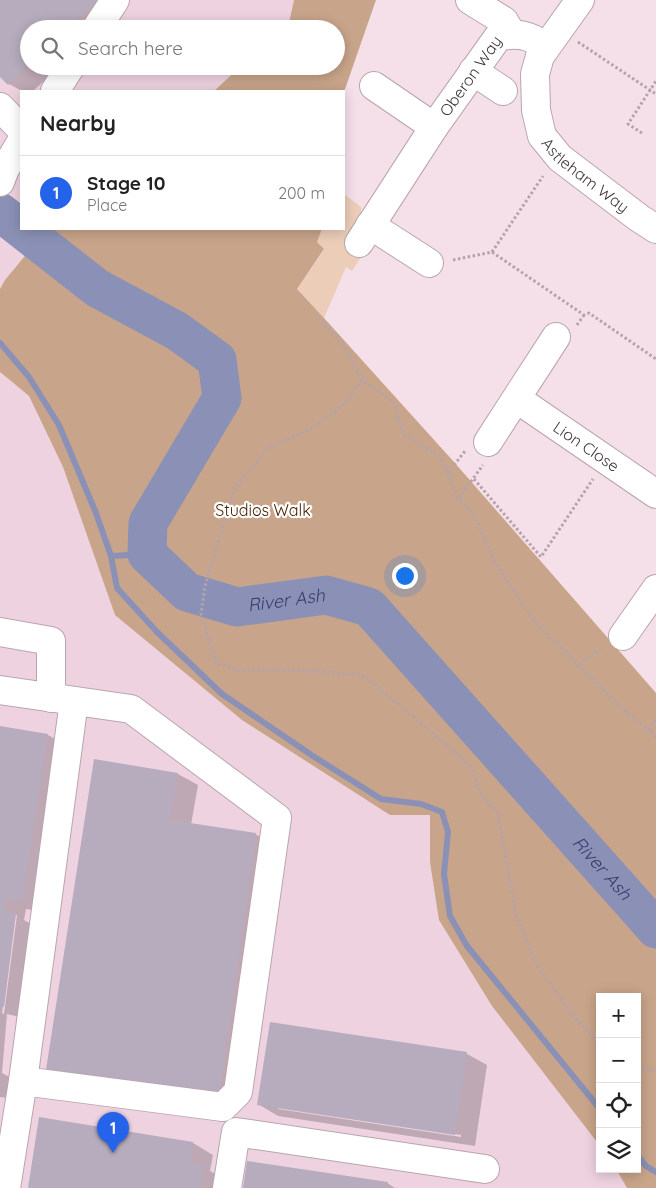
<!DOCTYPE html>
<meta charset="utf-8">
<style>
:root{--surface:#fff;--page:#f6f6f6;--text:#222;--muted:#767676;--line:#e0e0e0;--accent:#2563eb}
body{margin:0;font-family:Quicksand,sans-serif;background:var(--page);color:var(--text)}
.controls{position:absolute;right:15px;bottom:15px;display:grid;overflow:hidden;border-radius:0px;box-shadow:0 2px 12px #0003}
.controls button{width:45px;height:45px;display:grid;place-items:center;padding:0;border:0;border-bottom:1px solid var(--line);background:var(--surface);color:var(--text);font:25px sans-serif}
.you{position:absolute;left:404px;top:575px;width:18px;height:18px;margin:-12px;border:4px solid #fff;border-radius:50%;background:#1a73e8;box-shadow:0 0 0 8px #1a73e833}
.badge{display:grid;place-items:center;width:32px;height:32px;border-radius:50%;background:var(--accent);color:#fff;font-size:16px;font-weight:700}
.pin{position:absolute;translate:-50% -41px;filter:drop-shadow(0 1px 2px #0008)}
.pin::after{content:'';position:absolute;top:26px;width:18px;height:15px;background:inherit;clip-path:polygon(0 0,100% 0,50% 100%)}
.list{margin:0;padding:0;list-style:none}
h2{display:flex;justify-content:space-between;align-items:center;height:65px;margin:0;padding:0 20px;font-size:21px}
h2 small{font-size:16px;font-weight:400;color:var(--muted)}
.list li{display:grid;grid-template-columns:32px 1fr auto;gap:15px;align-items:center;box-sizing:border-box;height:75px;padding:0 20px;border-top:1px solid var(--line)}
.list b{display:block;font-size:19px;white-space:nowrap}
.list p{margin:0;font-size:16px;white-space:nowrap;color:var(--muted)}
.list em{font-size:16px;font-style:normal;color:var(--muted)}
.icon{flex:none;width:28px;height:28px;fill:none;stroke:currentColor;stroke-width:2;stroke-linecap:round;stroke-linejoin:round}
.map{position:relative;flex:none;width:656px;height:1188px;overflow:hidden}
.search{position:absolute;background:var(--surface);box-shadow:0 2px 12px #0003;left:20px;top:20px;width:325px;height:55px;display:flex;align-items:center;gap:12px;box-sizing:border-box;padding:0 18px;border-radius:28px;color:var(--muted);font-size:19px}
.panel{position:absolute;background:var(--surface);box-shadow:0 2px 12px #0003;left:20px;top:90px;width:325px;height:140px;border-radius:0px}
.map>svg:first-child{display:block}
</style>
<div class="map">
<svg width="656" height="1188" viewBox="0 0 656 1188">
<rect width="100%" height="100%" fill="#f5e0ea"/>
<path fill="#eed2e0" d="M0 0H294L289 24 283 29H29V66H241L214 91H21V229H47L5 280 0 289Z
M0 372 29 396 63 467 115 615 430 815V862L492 1006 600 1146V1169H616L627 1188H0Z"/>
<path fill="#ebcdb8" d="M344 194 361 207 365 251 352 271 346 267 324 318 297 289 324 250 317 242 322 229H344Z"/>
<path fill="#c8a48a" d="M294 0H376L344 92 214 91 241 66H336V29H283L289 23Z
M47 229H322L317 242 324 249 297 289 324 318 454 462 656 693V1188H627L616 1169H637V997H600V1146L492 1006 439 920 430 862V815H390L242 720 115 615 63 467 29 396 0 372V289L5 280Z"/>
<path fill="#0003" fill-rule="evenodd" d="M0 0H130L99 29H29V66H60L33 91H22L9 84 0 75Z
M0 727 48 735 68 747 42 911 26 909 24 920 36 927 24 1018 7 1014 2 1073 15 1080 14 1099 0 1097ZM15 915H17L4 1014 2 1013Z
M95 761 178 774 198 785 191 825 255 834 275 845 239 1103 67 1081 47 1069Z
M271 1024 467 1054 487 1065 475 1146 278 1116 258 1104ZM278 1107 461 1135V1137L278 1109Z
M41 1119 193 1143 213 1155 210 1171 224 1179 222 1188H29Z
M387 1183 395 1188H244Z"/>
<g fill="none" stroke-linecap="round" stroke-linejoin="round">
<path stroke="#8b91b6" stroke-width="6" d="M0 343 29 377 59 425 96 513 111 556 117 588 157 632 222 694 313 756 381 799 421 804 442 812 448 832 444 874 450 916 467 946 600 1109
M111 556 147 554
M637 1155 646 1166 656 1172"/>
<path stroke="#8b91b6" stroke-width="39" id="s1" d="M0 212 97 288 177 331 217 360 222 398 148 523 147 554 187 592 237 607 326 595 369 607 656 929"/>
</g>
<path fill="#b6acbd" d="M0 0H98L67 29H29V65L8 85 0 77Z
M0 726 48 734 22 901 6 898 4 910 16 914 4 1007 0 1006Z
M94 759 178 773 170 820 256 833 219 1093 46 1070Z
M270 1022 467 1052 455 1135 257 1105Z
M39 1117 193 1142 190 1164 204 1166 200 1188H28Z
M247 1161 388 1182 387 1188H243Z"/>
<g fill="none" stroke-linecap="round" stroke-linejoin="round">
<defs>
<g id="minor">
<path d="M470 0 504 21 512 34"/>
<path id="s2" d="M580 0 540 56 535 74 536 110 542 136 560 158 639 218 656 229"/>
<path d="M96 29 115 0"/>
<path d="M473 71 503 91"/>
<path d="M374 86 434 127"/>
<path d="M55 91 71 66"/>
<path d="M0 107 21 129"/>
<path d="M0 182 5 169 21 142"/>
<path d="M370 225 429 263"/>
<path id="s3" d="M359 243 434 127 498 37C518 32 530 35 546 47"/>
<path id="s4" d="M517 399 656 494"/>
<path d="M488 442 556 337"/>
<path d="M0 632 51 641V698"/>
<path d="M623 636 656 589"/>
<path d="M0 690 131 709 277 818 238 1092 223 1107 23 1081"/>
<path d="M6 1188 23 1081 74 701"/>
<path d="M227 1188 236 1132 485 1169"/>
</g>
</defs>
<use href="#minor" stroke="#b9a5ae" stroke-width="30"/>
<path stroke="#b4a3ab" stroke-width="3" stroke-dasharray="2.5 2.5" stroke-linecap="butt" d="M578 42 656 94
M642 133 628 124 656 81
M492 252 543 176
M453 260 492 252 584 315 589 313 656 359
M318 318 345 347 362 380 394 402 400 424 405 436 440 456 458 498 473 513 496 564 535 622 627 713 650 731 656 738
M577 325 584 315
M362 380 344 404 311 429 270 447 234 489 205 586 201 614 217 664 244 671H312L363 675 470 765 482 795 498 814 516 914 537 965 572 1014 600 1045
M448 473 465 451
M474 479 541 557 593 479
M459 498 483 465
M579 665 603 647
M650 731 656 718
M637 1066 656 1071"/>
<use href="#minor" stroke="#fff" stroke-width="28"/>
</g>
<g text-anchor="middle" stroke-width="4.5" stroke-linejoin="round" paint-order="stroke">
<g font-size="16" fill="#3d3539" stroke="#fff">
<text dy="6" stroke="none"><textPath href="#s3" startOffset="201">Oberon Way</textPath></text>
<text dy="6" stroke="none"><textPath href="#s2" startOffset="209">Astleham Way</textPath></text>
<text dy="6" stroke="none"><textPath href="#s4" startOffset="84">Lion Close</textPath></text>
</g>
<g font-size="16" fill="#452102" stroke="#fff">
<text x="263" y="516">Studios Walk</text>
</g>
<g font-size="18" font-style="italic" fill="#373c6e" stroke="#fff">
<text dy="6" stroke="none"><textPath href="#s1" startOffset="635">River Ash</textPath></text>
<text dy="6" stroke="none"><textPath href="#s1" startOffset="1070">River Ash</textPath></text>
</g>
</g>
</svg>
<div class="controls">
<button>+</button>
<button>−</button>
<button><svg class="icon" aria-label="locate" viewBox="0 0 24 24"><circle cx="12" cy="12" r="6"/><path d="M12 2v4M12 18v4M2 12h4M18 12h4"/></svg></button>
<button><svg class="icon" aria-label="layers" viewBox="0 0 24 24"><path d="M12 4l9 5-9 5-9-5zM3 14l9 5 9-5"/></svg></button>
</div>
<div class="you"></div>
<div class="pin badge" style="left:113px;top:1153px">1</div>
<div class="search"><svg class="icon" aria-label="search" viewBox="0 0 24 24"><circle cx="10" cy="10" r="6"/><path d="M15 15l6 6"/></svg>Search here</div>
<section class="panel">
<h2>Nearby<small></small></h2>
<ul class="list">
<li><span class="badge">1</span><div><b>Stage 10</b><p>Place</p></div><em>200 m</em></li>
</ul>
</section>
</div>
